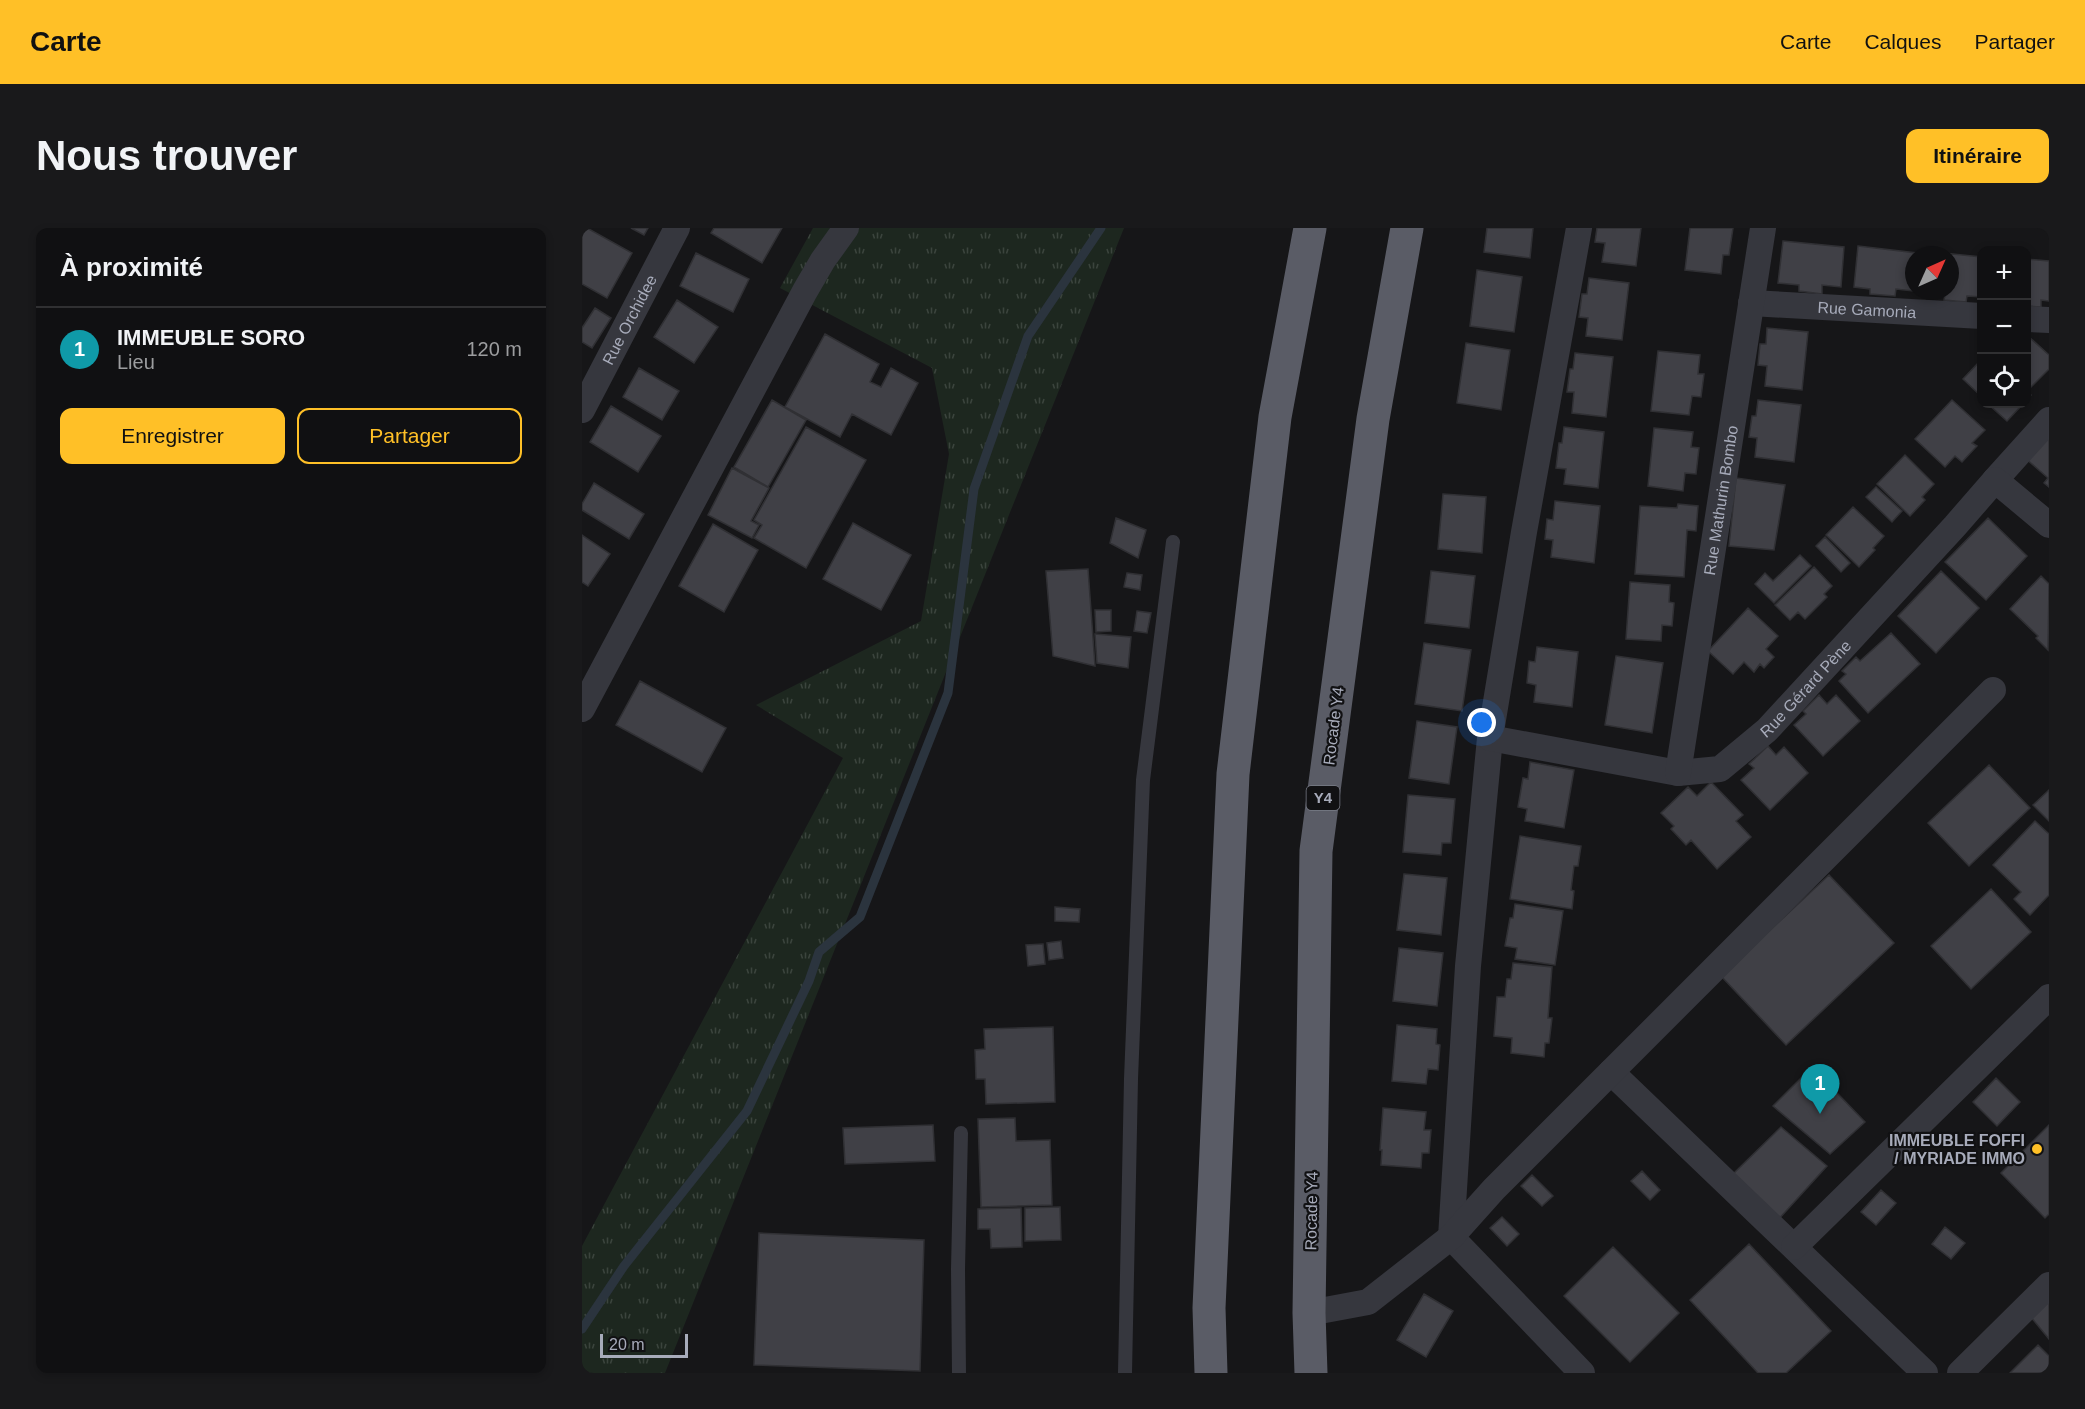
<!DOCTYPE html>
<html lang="fr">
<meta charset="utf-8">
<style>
:root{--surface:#101012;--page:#19191b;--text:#f1f3f6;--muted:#9c9d9f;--line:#303032;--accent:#ffc027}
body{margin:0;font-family:Helvetica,sans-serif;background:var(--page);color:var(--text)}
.controls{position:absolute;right:18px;top:18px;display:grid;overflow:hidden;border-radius:12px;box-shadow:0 3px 9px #0003}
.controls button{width:54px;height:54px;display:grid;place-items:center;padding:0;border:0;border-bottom:2px solid var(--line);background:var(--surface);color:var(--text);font:30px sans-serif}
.compass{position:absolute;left:1323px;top:18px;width:54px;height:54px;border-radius:50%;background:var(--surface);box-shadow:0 3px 9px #0003;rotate:45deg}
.scale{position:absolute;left:18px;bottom:15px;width:88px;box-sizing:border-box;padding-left:6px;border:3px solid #a7abba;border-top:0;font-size:16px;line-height:21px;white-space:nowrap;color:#a7abba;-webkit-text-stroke:4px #111113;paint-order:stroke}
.you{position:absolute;left:900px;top:495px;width:21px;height:21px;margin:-15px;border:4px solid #fff;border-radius:50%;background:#1a73e8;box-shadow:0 0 0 9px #1a73e833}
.badge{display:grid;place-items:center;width:39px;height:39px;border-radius:50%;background:var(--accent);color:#fff;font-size:20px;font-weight:700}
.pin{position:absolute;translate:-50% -50px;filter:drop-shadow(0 2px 3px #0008)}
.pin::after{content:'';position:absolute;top:32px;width:21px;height:18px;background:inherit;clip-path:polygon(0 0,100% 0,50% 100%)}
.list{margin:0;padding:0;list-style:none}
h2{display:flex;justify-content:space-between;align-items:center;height:78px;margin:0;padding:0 24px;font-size:26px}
h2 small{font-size:20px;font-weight:400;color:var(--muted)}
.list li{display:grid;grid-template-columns:39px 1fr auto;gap:18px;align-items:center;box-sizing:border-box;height:84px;padding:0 24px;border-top:2px solid var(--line)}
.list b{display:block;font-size:22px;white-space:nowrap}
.list p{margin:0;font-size:20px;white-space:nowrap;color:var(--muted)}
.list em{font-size:20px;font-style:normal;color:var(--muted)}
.actions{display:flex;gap:12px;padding:18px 24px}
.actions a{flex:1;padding:14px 0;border:2px solid var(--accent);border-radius:12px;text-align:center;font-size:21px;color:var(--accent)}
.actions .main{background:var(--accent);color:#111}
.icon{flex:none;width:33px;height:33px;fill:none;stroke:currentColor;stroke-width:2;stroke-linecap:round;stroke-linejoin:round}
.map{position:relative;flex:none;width:1467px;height:1145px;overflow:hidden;border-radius:12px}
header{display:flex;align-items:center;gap:36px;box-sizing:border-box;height:84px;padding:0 30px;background:var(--accent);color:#111}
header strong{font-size:28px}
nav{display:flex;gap:33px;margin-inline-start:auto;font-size:21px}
.intro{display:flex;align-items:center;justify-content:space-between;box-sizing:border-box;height:144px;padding:0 36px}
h1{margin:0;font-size:42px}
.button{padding:15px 27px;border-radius:12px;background:var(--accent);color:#111;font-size:21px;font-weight:700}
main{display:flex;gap:36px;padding:0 36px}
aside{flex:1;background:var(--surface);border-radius:12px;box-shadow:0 3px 9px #0003}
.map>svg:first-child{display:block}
</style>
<header>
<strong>Carte</strong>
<nav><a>Carte</a><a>Calques</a><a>Partager</a></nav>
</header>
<div class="intro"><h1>Nous trouver</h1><a class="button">Itinéraire</a></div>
<main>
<aside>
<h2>À proximité<small></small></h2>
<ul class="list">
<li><span class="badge" style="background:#0f9aa8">1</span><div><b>IMMEUBLE SORO</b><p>Lieu</p></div><em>120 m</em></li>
</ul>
<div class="actions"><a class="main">Enregistrer</a><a>Partager</a></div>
</aside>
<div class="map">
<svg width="1467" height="1145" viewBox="0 0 1467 1145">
<defs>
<pattern id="grass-tufts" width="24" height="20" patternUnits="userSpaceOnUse" patternTransform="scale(1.5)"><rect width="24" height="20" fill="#1d271f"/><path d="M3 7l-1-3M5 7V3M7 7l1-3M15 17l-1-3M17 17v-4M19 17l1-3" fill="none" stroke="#3b443d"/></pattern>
</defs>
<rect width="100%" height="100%" fill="#161618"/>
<path fill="url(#grass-tufts)" d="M231 0H542L83 1145H0V1018L261 530 174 477 339 393 367 226 350 140 198 60Z"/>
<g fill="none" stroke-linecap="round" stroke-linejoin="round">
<path stroke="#2b343e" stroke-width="9" d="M0 1101 42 1038 165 883 227 753 237 724 278 689 366 465 392 261 446 108 519 0"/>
</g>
<path fill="#404046" stroke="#303034" stroke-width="1.5" d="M0 0H5L50 25 25 70 0 56Z
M49 0H66L62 7Z
M132 0H200L180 35 129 5Z
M905 0H951L948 30 902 24Z
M1015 0H1059L1054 38 1020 34 1023 15 1013 14Z
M1108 0H1151L1147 27H1141L1139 46 1103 42Z
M1201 13 1262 19 1259 59 1240 57V66L1217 63V57L1196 55Z
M1276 18 1335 25V27H1332L1331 63 1314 61 1313 68 1288 66V61L1272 59Z
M1351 24 1400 29V69L1385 68 1384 74 1362 72 1363 67 1346 66 1347 63H1368V27H1350Z
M114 25 167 51 151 84 98 58Z
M1444 31 1467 33V73L1459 72V79L1444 78Z
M895 42 940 49 932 104 888 98Z
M1007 50 1047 55 1040 112 1004 108 1006 90 997 89 1000 66H1005Z
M95 72 136 99 112 135 72 109Z
M13 80 29 90 10 120 0 114V100Z
M1185 100 1226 104 1220 162 1183 158 1185 138 1176 137 1178 116H1184Z
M243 106 297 136 288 154 299 159 309 140 336 155 309 207 270 186 258 209 203 179Z
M1446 108 1467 127V141L1445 163 1449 167 1444 172V109Z
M884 115 928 122 919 182 875 175Z
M1076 123 1118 127 1116 146H1122L1119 169 1110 168 1107 187 1069 183Z
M993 125 1031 129 1024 189 990 185 992 164H985L988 141H991Z
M1400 131V169L1381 151Z
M57 140 97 163 80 192 41 169Z
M190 172 224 192 186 259 152 239Z
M1176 172 1219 177 1212 234 1173 229 1175 210 1167 209 1170 188H1174Z
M1370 172 1403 202 1390 215 1395 218 1380 234 1373 228 1363 239 1333 211Z
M1406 176H1441L1425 193Z
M29 178 79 208 56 244 8 214Z
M224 199 284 232 224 340 172 310 180 297 172 292Z
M982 199 1022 204 1016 260 982 256 984 241 974 240 977 215H980Z
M1072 200 1111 204 1109 219 1117 220 1114 246 1103 245 1101 263 1066 258Z
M1467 203V259L1462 255 1466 250 1443 230Z
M1323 227 1352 256 1340 269 1343 272 1328 288 1295 256Z
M150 240 187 260 169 293 177 297 170 310 126 287Z
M1154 250 1203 257 1192 322 1147 318Z
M12 255 62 286 47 311 0 282V276Z
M1294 259 1320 283 1310 294 1284 269Z
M861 266 904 269 900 325 856 321Z
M973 273 1018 278 1012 335 969 329 971 312 963 311 965 291 971 292Z
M1096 276 1116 278 1114 303 1105 302 1102 349 1053 346 1058 278 1095 280Z
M1271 279 1302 308 1291 320 1293 322 1277 339 1244 307Z
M534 290 564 302 556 330 528 315Z
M1406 290 1445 328 1404 372 1363 334Z
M271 295 329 327 299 382 241 351Z
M131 296 176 322 142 384 97 358Z
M0 307 28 326 6 358 0 354Z
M1243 309 1268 335 1259 344 1234 318Z
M1218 327 1229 338 1192 375 1173 356 1183 345 1191 353Z
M1232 339 1250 358 1242 366 1245 369 1223 391 1216 384 1208 392 1193 377Z
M506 341 513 438 471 428 464 343Z
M849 343 893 348 887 400 843 395Z
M1359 343 1397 380 1354 425 1316 388Z
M545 345 560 347 558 362 542 359Z
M1459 348 1467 356 1466 422 1454 410 1456 408 1428 381Z
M1048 354 1088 357 1087 374 1092 375 1090 398 1080 397 1079 413 1044 411Z
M1166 380 1196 408 1184 421 1192 429 1182 440 1178 436 1172 444 1162 434 1151 446 1126 423Z
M513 382H529V403L514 404Z
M555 383 569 385 565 405 552 403Z
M1309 405 1338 436 1286 485 1257 453 1264 446 1260 443 1274 429 1278 433Z
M513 406 549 409 546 440 515 435Z
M842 415 889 422 880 483 833 476Z
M955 419 996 424 990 479 952 474 954 457 945 455 947 433 953 434Z
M1034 428 1081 435 1070 505 1023 497Z
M58 453 144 500 120 544 34 497Z
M1237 467 1245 476 1254 467 1278 493 1241 528 1212 497 1224 486 1221 483Z
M835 493 875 499 867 556 827 550Z
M1186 518 1194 527 1202 519 1226 545 1188 582 1159 552 1172 540 1167 536Z
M948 534 992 542 982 600 943 593 945 581 936 579 941 550 946 551Z
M1407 537 1448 580 1387 638 1346 595Z
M1129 554 1161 587 1154 593 1169 609 1135 641 1109 612 1104 617 1089 601 1092 598 1079 585 1106 559 1115 568Z
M1467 562V593L1451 577Z
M826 567 873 571 869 615H860L859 627 821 624Z
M1453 593 1467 606V667L1448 687 1432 671 1439 664 1411 637Z
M938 608 999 618 996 638H992L989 662 992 663 990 681 928 671Z
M822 646 865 650 859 707 815 702Z
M1247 647 1312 715 1204 817 1139 748Z
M1409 661 1449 704 1389 761 1349 718Z
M933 676 981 683 973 737 933 731 935 720 923 718 928 690H931Z
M473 679 498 681 497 694 473 693Z
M479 713 481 730 467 732 465 715Z
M461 716 463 736 446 738 444 717Z
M817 720 861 725 855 778 811 773Z
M931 735 970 739 966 790H970L967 815H963L962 829 929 825 930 810 912 808 915 769H923L925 751H929Z
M815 797 855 801 854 816 858 817 856 842 846 841 844 856 810 853Z
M471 799 473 874 404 876 403 851H394L393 822 403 821 402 801Z
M1230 839 1283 894 1248 926 1191 878Z
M1414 850 1438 874 1415 898 1391 874Z
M801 880 844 884 842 902H849L847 925H840L839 940 799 937 800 922H798Z
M433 890 434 913 468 912 470 977 399 979 396 891Z
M351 897 353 933 263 936 261 900Z
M1467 897V986L1463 990 1419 945Z
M1199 899 1245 938 1195 993 1150 947Z
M1060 943 1078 962 1068 972 1049 953Z
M950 947 971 968 960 978 939 958Z
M1299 962 1314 975 1294 997 1279 984Z
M478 979 479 1012 443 1013V980Z
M439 980 440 1019 409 1020 408 1001H396V981Z
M920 989 937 1006 925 1018 908 1000Z
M1363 999 1383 1015 1369 1031 1350 1016Z
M177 1005 342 1012 338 1143 172 1137Z
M1167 1016 1249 1103 1204 1145H1176L1108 1072Z
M1031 1019 1097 1085 1048 1134 982 1068Z
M842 1066 871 1083 844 1129 815 1112Z
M1467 1071V1111L1448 1088Z
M1456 1117 1467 1128V1145H1428Z"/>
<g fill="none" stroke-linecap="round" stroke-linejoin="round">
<path stroke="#36373e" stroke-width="14" d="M377 1145 376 1041 379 905
M543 1145 549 851 561 552 591 314"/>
<g stroke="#36373e" stroke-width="26">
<path d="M997 0 942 304 908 510 886 738 869 1009 1000 1145"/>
<path id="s1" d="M1169 75 1400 88"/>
<path d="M1444 91 1467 92"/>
<path id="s2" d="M0 182 95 0"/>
<path d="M1413 252 1467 192"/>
<path d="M0 481 223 63 241 32 264 0"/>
<path id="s3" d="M908 510 1096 545 1138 541 1185 502 1373 298 1413 252 1467 297"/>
<path id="s4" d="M1096 545 1181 0"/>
<path d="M1029 844 1343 1145"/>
<path d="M1212 1019 1467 769"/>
<path d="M727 1085 786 1074 869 1009 912 961 1411 462"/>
<path d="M1378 1145 1467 1057"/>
</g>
<path stroke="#5a5c66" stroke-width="33" d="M629 1145 627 1080 651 546 693 189 728 0
M729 1145 727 1085 734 623 791 191 825 0"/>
</g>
<circle fill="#ffc027" stroke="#111113" stroke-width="2" cx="1455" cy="921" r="6"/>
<g text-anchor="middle" stroke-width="4.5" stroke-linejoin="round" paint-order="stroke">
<rect fill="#111113" stroke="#7a7d88" stroke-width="1.5" x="724.5" y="558" width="33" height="24" rx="4.5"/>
<g font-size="15" font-weight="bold" fill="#a7abba">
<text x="741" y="575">Y4</text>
</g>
<g font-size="16" fill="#a7abba" stroke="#111113">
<text dy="6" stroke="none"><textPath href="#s1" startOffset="116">Rue Gamonia</textPath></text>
<text dy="6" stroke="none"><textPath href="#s2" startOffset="102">Rue Orchidee</textPath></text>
<text dy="6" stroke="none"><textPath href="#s4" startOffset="276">Rue Mathurin Bombo</textPath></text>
<text dy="6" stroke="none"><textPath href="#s3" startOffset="351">Rue Gérard Pène</textPath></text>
<text transform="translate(751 498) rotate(-83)" y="6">Rocade Y4</text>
<text transform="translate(729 983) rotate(-89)" y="6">Rocade Y4</text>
</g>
<g font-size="16" font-weight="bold" fill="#a7abba" stroke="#111113" text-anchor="end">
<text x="1443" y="918">IMMEUBLE FOFFI<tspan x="1443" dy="18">/ MYRIADE IMMO</tspan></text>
</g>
</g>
</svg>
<div class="controls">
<button>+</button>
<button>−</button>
<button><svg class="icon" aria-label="locate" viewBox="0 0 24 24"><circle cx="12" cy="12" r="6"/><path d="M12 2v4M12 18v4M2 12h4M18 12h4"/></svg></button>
</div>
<svg class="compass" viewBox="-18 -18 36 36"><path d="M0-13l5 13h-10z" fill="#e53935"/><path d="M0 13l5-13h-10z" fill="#9c9d9f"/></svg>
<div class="scale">20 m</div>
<div class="you"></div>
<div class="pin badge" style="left:1238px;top:886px;background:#0f9aa8">1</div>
</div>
</main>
